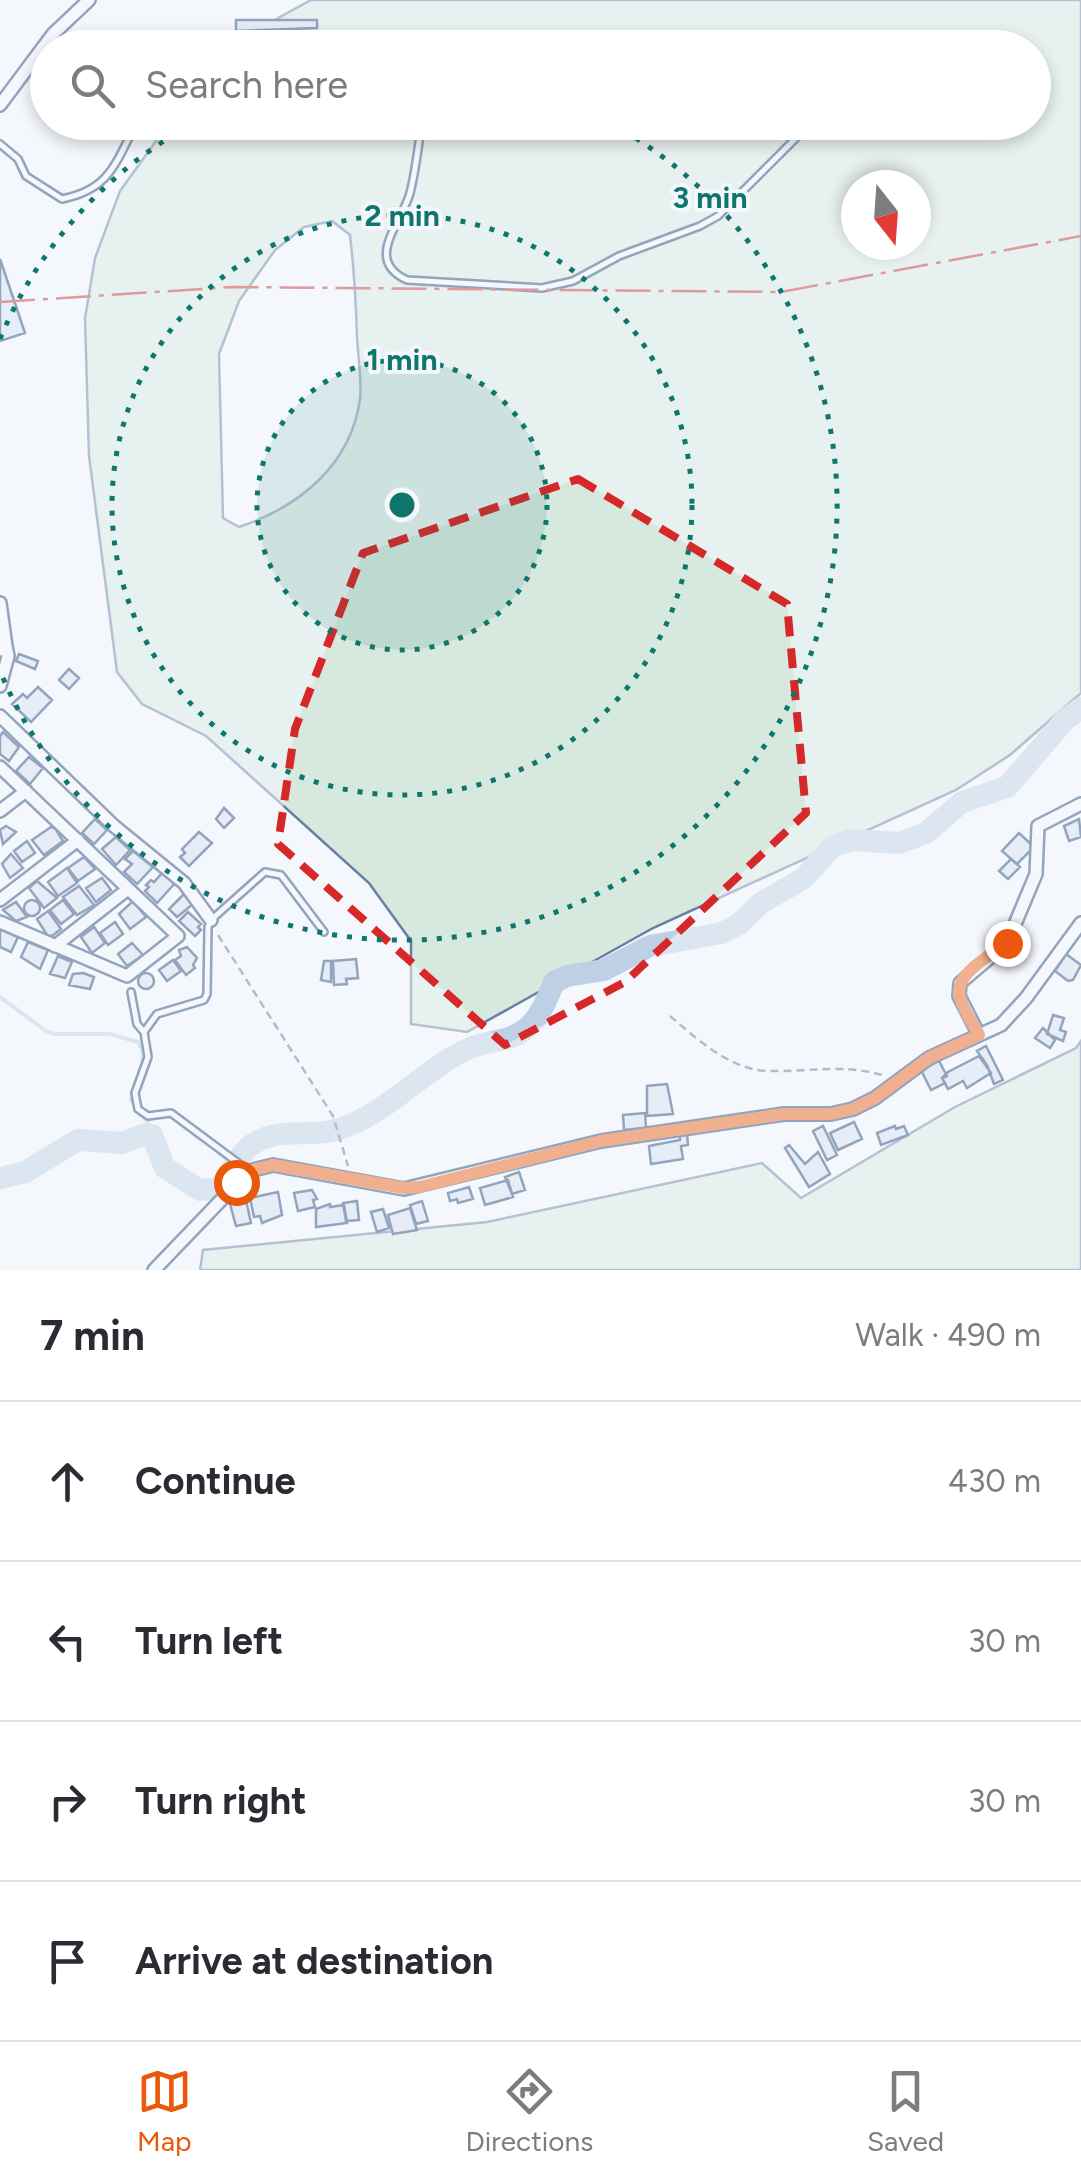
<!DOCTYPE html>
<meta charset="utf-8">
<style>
:root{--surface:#fff;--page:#f7f7f7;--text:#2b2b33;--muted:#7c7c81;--line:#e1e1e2;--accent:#ea580c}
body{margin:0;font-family:Figtree,sans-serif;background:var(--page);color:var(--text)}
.compass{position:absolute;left:841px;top:170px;width:90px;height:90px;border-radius:50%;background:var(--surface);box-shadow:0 5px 15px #0003;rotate:163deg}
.stop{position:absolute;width:30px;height:30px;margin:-22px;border:8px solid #ea580c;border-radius:50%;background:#fff}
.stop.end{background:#ea580c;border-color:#fff;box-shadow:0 2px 10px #0008}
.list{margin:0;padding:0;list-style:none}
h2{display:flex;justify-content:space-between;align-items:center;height:130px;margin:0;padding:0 40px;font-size:42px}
h2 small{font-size:32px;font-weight:400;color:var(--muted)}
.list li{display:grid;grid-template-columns:65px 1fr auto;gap:30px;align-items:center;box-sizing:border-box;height:160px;padding:0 40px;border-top:2px solid var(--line)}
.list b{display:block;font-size:38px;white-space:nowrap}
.list em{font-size:32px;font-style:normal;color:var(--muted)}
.icon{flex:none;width:55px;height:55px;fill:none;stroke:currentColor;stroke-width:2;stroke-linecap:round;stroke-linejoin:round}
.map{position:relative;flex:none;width:1081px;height:1270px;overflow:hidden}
.search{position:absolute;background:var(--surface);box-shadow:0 5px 15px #0003;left:30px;right:30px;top:30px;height:110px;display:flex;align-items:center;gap:25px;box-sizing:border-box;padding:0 35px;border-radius:55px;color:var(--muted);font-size:38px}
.sheet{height:770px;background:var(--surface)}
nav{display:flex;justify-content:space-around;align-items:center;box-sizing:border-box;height:140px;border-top:2px solid var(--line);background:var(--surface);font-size:28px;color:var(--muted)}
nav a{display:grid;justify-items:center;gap:5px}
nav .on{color:var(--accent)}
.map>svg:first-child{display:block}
</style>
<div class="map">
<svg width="1081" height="1270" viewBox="0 0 1081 1270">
<rect width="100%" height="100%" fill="#f4f7fb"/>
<path fill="#d7e8df" stroke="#687fa3" stroke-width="2.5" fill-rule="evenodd" d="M311 0H1081V693L1010 755 956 790 653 928 467 1032 411 1024V941L369 883 206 736 142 704 117 672 89 456 85 318 95 258 120 191 169 123 1034 122V48L242 47 271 22ZM856 185H916V245H856ZM332 221 350 235C354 269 356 303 357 337 358 357 362 379 360 399 351 465 299 507 239 527L223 518 219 354 239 301 275 250 304 227Z
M1081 1041V1270H200L203 1250 487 1222 762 1163 801 1198 955 1107 1076 1048Z"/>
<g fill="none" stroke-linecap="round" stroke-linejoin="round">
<path stroke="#bed0e5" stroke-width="4" d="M0 997 46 1031 55 1034H110L138 1042C151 1061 134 1080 131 1100L147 1121 152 1135"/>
<path stroke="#bed0e5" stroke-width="22" d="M0 1178 25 1172 78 1140 122 1143 146 1134 152 1135 165 1168 200 1190 218 1189C230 1176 237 1156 250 1146 278 1125 310 1139 339 1129 389 1113 424 1068 470 1048 489 1040 509 1043 527 1028 541 1016 547 999 554 982L567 976 604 970 650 946 722 933 739 924 761 903 804 878 832 847 851 840 899 843 926 833 962 802 1007 787 1065 720 1081 708"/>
</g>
<path fill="#d5e0f0" stroke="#1d3f73" stroke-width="2.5" d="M236 20H317V28L236 31Z
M266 39H287L290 48H247L252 40Z
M0 259 25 333 0 341Z
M19 654 38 661 35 669 16 661Z
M69 669 79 678 69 689 59 680Z
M38 687 52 700 31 722 12 704 23 694 27 698Z
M3 732 19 747 9 761 0 754V736Z
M29 757 43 768 30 784 16 771Z
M224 808 234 818 224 828 216 819Z
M95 819 107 830 94 844 82 833Z
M1079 819 1081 837 1069 841 1064 826Z
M6 826 16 832 3 844 0 830Z
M51 827 55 828 63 841 44 855 32 840Z
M199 832 212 843 189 866 180 857 185 853 182 849Z
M1019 833 1034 847 1017 864 1002 851Z
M116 837 130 850 116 865 102 849Z
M27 841 35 853 22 862 14 851Z
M133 851 153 867 137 884 124 872 132 864 125 859Z
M11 854 23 868 10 878 2 864Z
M84 857 95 869 78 881 68 868Z
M1011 859 1020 867 1008 879 999 871Z
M67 868 77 883 58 896 48 882Z
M163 872 176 882 157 903 145 891 149 887 146 885 151 880 154 882Z
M102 878 111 890 96 902 86 888Z
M37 881 57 898 44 908 29 888Z
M79 886 94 905 77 915 63 897Z
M185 893 193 904 177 917 169 909Z
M24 908a8 8 0 1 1 16 0a8 8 0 1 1-16 0Z
M63 900 74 914 61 924 50 910Z
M133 901 146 917 130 929 119 914Z
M16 902 27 917 16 921 3 910Z
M48 911 61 929 52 936 47 935 37 919Z
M188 912 201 924 198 927 201 930 195 936 179 921Z
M115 922 123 934 108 945 100 933Z
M94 927 105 943 92 953 81 937Z
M0 929 18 937 11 952 0 947Z
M28 942 48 950 40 969 21 957Z
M132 943 143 955 127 966 118 954Z
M187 947 197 958 193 965 195 968 186 975 175 960 181 956 179 950Z
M1066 954 1081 965 1073 980 1068 981 1055 971Z
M58 956 72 962 65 978 50 974Z
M356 959 358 978 346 979 347 984 334 985 333 961Z
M173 960 181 971 167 981 159 970Z
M324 961H331V982L321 980Z
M138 981a8 8 0 1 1 16 0a8 8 0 1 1-16 0Z
M83 973 94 977 90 989 69 985 73 974Z
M1053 1015 1064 1018 1060 1030 1066 1032 1063 1041 1047 1034Z
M1043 1028 1055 1040 1050 1048 1035 1038Z
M986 1046 1003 1080 994 1084 987 1065 977 1051Z
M979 1056 991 1073 967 1088 963 1081 948 1089 942 1078 948 1072Z
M939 1061 947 1076 942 1078 945 1083 931 1090 921 1070Z
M667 1084 673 1114 647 1116V1086Z
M645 1113 646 1128 624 1130 623 1115Z
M854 1122 862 1139 838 1150 830 1133Z
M823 1126 837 1155 827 1160 813 1131Z
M895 1126 896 1129 904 1126 908 1135 881 1145 877 1133Z
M687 1134 688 1145 681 1146 683 1159 651 1164 649 1146 680 1140V1135Z
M789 1145 805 1164 818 1152 830 1174 809 1187 785 1148Z
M519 1172 525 1190 512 1194 505 1177Z
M508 1180 513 1197 485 1205 480 1188Z
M469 1187 473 1199 458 1203 457 1199 450 1201 448 1193Z
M312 1190 317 1199 313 1200 315 1207 298 1211 294 1193Z
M278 1192 282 1215 262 1223 260 1216 254 1217 250 1198Z
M246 1200 251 1223 236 1226 230 1204Z
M357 1201 359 1220 346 1221 343 1203Z
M422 1201 428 1221 416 1224 410 1205Z
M330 1204V1207L344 1205 347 1223 316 1227V1209Z
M410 1208 417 1230 393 1234 388 1215Z
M383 1209 389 1228 377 1232 371 1212Z"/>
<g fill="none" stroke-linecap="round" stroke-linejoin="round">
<defs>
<path id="service" d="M217 48 235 35 341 37 390 48
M422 122C418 146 416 170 410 193 402 223 363 260 407 280L542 288 573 281 619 256 700 226 718 216 812 122
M0 144 18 159 26 176 62 199C111 189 115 163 137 122
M131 992 137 1024 143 1031
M249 1171 171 1113 148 1116 138 1109 135 1093 148 1057 144 1032 157 1014 204 1000 207 994 208 927 211 920 265 872 281 875 324 932"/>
<path id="minor" d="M0 105 53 34 89 0
M0 603 6 646 0 650
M0 686 8 656 6 646
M0 716 114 826 184 883 211 920
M0 767 178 936 127 976 0 922
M0 811 26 791
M0 900 78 840
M55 946 128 889
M979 1035 959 996 960 983 1007 943 1036 874 1038 826 1081 804
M154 1270 249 1171 273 1165 404 1189 601 1141 784 1114H831L853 1109 875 1098 929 1058 1001 1025 1026 998 1081 923"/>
</defs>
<use href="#service" stroke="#1d3f73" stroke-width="10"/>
<use href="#minor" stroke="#1d3f73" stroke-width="16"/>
<path stroke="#5e769c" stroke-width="2.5" stroke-dasharray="8 5" stroke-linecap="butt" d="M218 935 333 1116 348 1166
M670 1016C697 1039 731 1071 770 1071 814 1072 841 1063 886 1076"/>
<use href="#service" stroke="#f4f7fb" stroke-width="5"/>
<use href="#minor" stroke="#f4f7fb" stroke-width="11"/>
<path stroke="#c62828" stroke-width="2.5" stroke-dasharray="35 8 5 8" stroke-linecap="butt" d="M0 302 233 287 781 292 1081 236"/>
</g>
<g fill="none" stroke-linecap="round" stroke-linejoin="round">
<path stroke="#ea580c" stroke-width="12" d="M236 1182 248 1171 273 1165 404 1188 420 1187 601 1141 784 1114H831L853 1109 875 1098 929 1058 979 1035C973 1023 963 1010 960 997 953 974 992 955 1007 943"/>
</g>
<path d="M0 0H1081V1270H0ZM578 479 787 604 806 813 625 982 505 1045 278 844 295 729 363 553Z" fill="#f4f7fb" fill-opacity=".55" fill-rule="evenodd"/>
<path fill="none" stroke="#d62828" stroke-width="8" stroke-dasharray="20 12" stroke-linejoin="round" d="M578 479 787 604 806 813 625 982 505 1045 278 844 295 729 363 553Z"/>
<circle cx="402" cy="505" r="145" fill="#0f766e" fill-opacity=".12"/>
<g fill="none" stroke="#0f766e" stroke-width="5" stroke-dasharray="5 10">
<circle cx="402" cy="505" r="145"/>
<circle cx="402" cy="505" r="290"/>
<path d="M0 339A435 435 0 0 1 194 123M610 123A435 435 0 1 1 0 671"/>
</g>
<circle cx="402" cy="505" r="15" fill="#0f766e" stroke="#f4f7fb" stroke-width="5"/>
<g font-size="30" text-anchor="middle" font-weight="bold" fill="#0f766e" stroke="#f4f7fb" stroke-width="8" stroke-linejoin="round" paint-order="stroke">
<text x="710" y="208">3 min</text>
<text x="402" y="226">2 min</text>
<text x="402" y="370">1 min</text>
</g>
</svg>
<svg class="compass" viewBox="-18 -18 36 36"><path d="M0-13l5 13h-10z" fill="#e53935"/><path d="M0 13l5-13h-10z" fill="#7c7c81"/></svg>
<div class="stop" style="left:236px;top:1182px"></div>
<div class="stop end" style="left:1007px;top:943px"></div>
<div class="search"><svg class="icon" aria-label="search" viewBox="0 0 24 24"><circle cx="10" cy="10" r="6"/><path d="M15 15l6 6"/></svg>Search here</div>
</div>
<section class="sheet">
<h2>7 min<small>Walk · 490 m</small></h2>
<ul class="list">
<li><svg class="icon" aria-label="ahead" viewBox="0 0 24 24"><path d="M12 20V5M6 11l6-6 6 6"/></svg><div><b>Continue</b></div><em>430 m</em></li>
<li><svg class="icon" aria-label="left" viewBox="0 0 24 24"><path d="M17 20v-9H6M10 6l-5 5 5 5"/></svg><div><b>Turn left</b></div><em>30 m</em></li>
<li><svg class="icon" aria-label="right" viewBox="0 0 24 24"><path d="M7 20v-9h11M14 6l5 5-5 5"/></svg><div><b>Turn right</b></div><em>30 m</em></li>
<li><svg class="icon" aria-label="arrive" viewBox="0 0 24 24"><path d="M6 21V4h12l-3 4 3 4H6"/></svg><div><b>Arrive at destination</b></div></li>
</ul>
</section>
<nav>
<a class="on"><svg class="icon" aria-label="map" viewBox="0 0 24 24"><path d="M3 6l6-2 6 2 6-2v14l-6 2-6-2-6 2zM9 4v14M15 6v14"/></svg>Map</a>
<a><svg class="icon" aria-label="directions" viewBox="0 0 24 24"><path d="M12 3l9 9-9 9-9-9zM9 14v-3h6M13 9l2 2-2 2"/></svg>Directions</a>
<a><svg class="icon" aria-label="saved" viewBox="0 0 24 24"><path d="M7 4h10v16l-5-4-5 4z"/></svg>Saved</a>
</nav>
